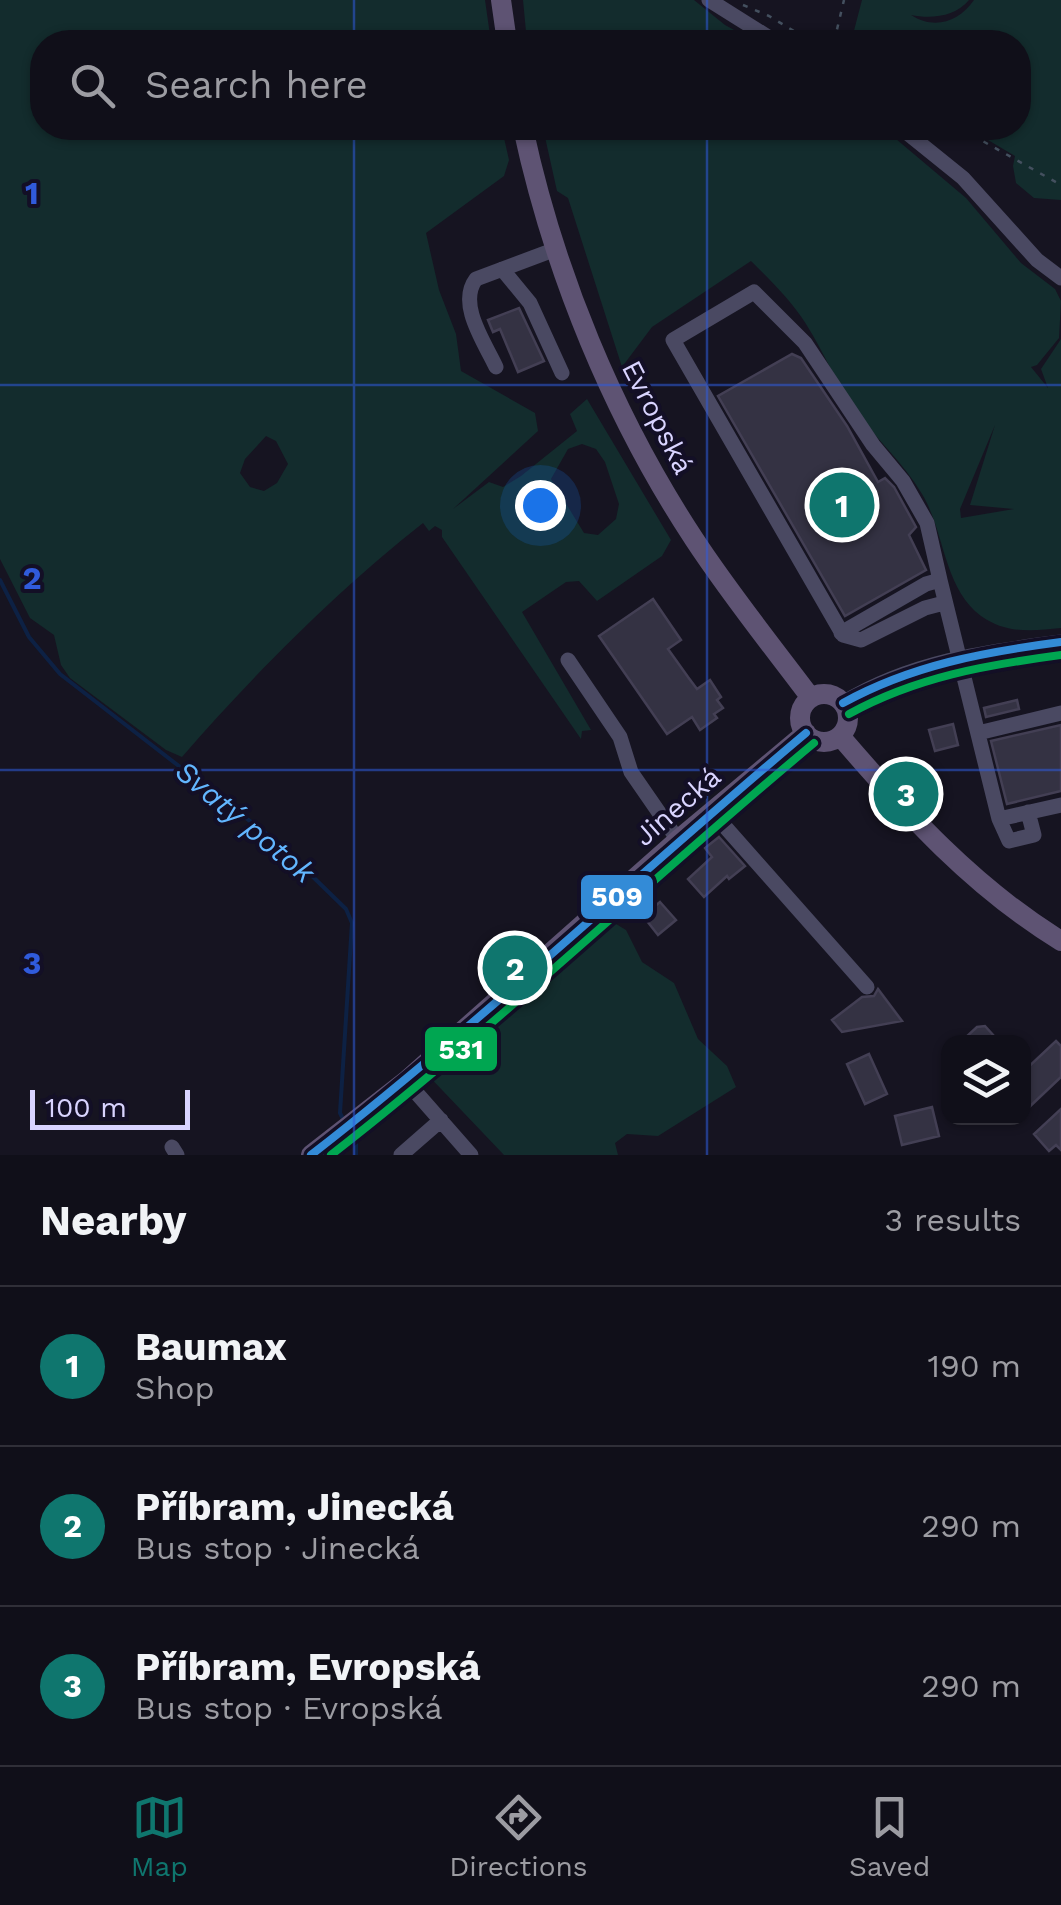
<!DOCTYPE html>
<meta charset="utf-8">
<style>
:root{--surface:#100f19;--page:#191822;--text:#f1f3f6;--muted:#9c9ca2;--line:#302f38;--accent:#0f766e}
body{margin:0;font-family:"Work Sans",sans-serif;background:var(--page);color:var(--text)}
.controls{position:absolute;right:30px;bottom:30px;display:grid;overflow:hidden;border-radius:20px;box-shadow:0 2px 8px #0004}
.controls button{width:90px;height:90px;display:grid;place-items:center;padding:0;border:0;border-bottom:2px solid var(--line);background:var(--surface);color:var(--text);font:50px sans-serif}
.scale{position:absolute;left:30px;bottom:25px;width:160px;box-sizing:border-box;padding-left:10px;border:5px solid #d9d4ff;border-top:0;font-size:28px;line-height:35px;white-space:nowrap;color:#d9d4ff;-webkit-text-stroke:8px #130f26;paint-order:stroke}
.you{position:absolute;left:540px;top:505px;width:35px;height:35px;margin:-25px;border:8px solid #fff;border-radius:50%;background:#1a73e8;box-shadow:0 0 0 15px #1a73e833}
.badge{display:grid;place-items:center;width:65px;height:65px;border-radius:50%;background:var(--accent);color:#fff;font-size:32px;font-weight:700}
.pin{position:absolute;translate:-50% -50%;border:5px solid #fff;box-shadow:0 2px 10px #0006}
.list{margin:0;padding:0;list-style:none}
h2{display:flex;justify-content:space-between;align-items:center;height:130px;margin:0;padding:0 40px;font-size:42px}
h2 small{font-size:32px;font-weight:400;color:var(--muted)}
.list li{display:grid;grid-template-columns:65px 1fr auto;gap:30px;align-items:center;box-sizing:border-box;height:160px;padding:0 40px;border-top:2px solid var(--line)}
.list b{display:block;font-size:38px;white-space:nowrap}
.list p{margin:0;font-size:32px;white-space:nowrap;color:var(--muted)}
.list em{font-size:32px;font-style:normal;color:var(--muted)}
.icon{flex:none;width:55px;height:55px;fill:none;stroke:currentColor;stroke-width:2;stroke-linecap:round;stroke-linejoin:round}
.map{position:relative;flex:none;width:1061px;height:1155px;overflow:hidden}
.search{position:absolute;background:var(--surface);box-shadow:0 2px 8px #0004;left:30px;right:30px;top:30px;height:110px;display:flex;align-items:center;gap:25px;box-sizing:border-box;padding:0 35px;border-radius:40px;color:var(--muted);font-size:38px}
.sheet{height:610px;background:var(--surface)}
nav{display:flex;justify-content:space-around;align-items:center;box-sizing:border-box;height:140px;border-top:2px solid var(--line);background:var(--surface);font-size:28px;color:var(--muted)}
nav a{display:grid;justify-items:center;gap:5px}
nav .on{color:var(--accent)}
.map>svg:first-child{display:block}
</style>
<div class="map">
<svg width="1061" height="1155" viewBox="0 0 1061 1155">
<rect width="100%" height="100%" fill="#161421"/>
<path fill="#132c2d" fill-rule="evenodd" d="M0 0H485L491 42H42V128H357L368 133 373 128H486L504 138 509 160 504 176 426 233 439 290 456 334 461 371 535 413 538 431 453 509 489 482 503 487 521 476 577 431 570 414 587 399 671 540 662 556 597 601 579 581 566 582 522 612 591 730 582 731 581 739 442 537V530L435 526 429 531 423 523C340 588 251 677 182 757L166 750 70 678 61 665 54 635 30 618 0 559ZM266 436 276 441 288 464 277 483 264 491 250 487 240 473 245 459ZM582 444 596 449 605 462 619 504 616 519 598 535 584 533 551 479 568 449Z
M523 0H694L725 25 756 42H527Z
M862 0H969C955 17 931 19 911 15 934 30 959 22 974 0H1061V200L1034 198 1016 183 1013 166 1015 156 988 140 978 128H1018V42H851Z
M543 128H883L966 198 1021 263 1055 289 1061 301 1059 338 1037 365 1031 367 1048 388 1041 369 1061 339V628C1032 631 1006 634 981 616 943 587 945 532 922 494 904 463 876 439 855 410 836 383 824 352 806 324 791 300 771 281 751 261L652 327 622 367 568 198 557 191ZM995 425 970 505 1014 509 961 518 960 509Z
M606 918 626 930 642 962 674 983 698 1039 727 1066 736 1087 658 1136 627 1134 615 1143 618 1155H504L423 1070Z"/>
<g fill="none" stroke-linecap="round" stroke-linejoin="round">
<path stroke="#0d2144" stroke-width="4" d="M0 580 29 637 60 674 277 842 346 909 352 923 340 1113 343 1119
M352 1134 356 1142V1155"/>
</g>
<path fill="#343243" stroke="#433f54" stroke-width="2.5" d="M519 308 544 361 518 372 500 329 493 332 488 320Z
M792 354 801 358 847 426 878 482 885 478 894 487 916 527 909 535 926 570 845 616 718 396Z
M653 599 681 640 668 649 688 677 697 689 710 680 721 697 717 700 723 708 714 714 717 718 700 730 692 717 667 734 599 636Z
M1017 700 1019 709 986 717 984 708Z
M953 724 958 745 935 751 929 730Z
M1061 725V791L1007 804 991 741Z
M719 837 745 866 729 879 727 876 704 897 688 879 712 857 705 848Z
M660 902 676 920 658 935 643 916Z
M878 989 902 1021 842 1032 832 1020 862 997 874 996Z
M985 1026 995 1037 994 1042H969L965 1038 977 1027Z
M1056 1041 1061 1046V1077L1024 1112V1071Z
M869 1054 887 1094 865 1104 847 1064Z
M932 1107 939 1136 902 1145 895 1116Z
M1061 1109V1150L1056 1145 1049 1151 1034 1134Z"/>
<g fill="none" stroke-linecap="round" stroke-linejoin="round">
<path stroke="#44505f" stroke-width="2.5" stroke-dasharray="5 8" stroke-linecap="butt" d="M743 5 769 16 812 42
M834 42 844 0
M947 128 979 139 1061 185"/>
<path stroke="#4a4962" stroke-width="15" d="M709 0 776 42
M901 128 963 178 1037 260 1061 278
M502 269 530 303 562 373
M496 367C485 343 457 304 476 279L556 249
M940 580 927 523 903 481 873 445 805 343 754 292 673 340 843 635 861 640 925 608 944 603
M841 633 926 584 940 580 999 819 1061 805
M568 660 620 737 631 772 678 840
M843 703C910 662 984 652 1061 642
M978 733 1061 713
M712 812 867 987
M999 819 1009 841 1034 835 1028 812
M406 1081 471 1155
M172 1147 177 1155
M401 1155 441 1120"/>
<path stroke="#5e5373" stroke-width="20" d="M501 0 507 42
M523 128C554 272 613 416 694 539 730 594 772 646 811 698
M800 718a24 24 0 1 1 48 0a24 24 0 1 1-48 0Z
M840 736C907 814 973 887 1061 941
M311 1155 406 1081 678 840 806 733"/>
<defs>
<path id="bus-1" d="M843 703C912 665 984 652 1061 642
M311 1155C482 1022 640 872 806 733"/>
<path id="bus-2" d="M849 714C916 677 986 665 1061 655
M331 1155C498 1025 652 878 814 743"/>
</defs>
<use href="#bus-1" stroke="#130f26" stroke-width="15"/>
<use href="#bus-2" stroke="#130f26" stroke-width="15"/>
<use href="#bus-1" stroke="#338bd7" stroke-width="8"/>
<use href="#bus-2" stroke="#00a651" stroke-width="8"/>
</g>
<path fill="none" stroke="#305bdc" stroke-width="2.5" stroke-opacity="0.55" d="M354 0V42M707 0V42M354 128V1155M707 128V1155M0 385H1061M0 770H1061"/>
<g text-anchor="middle" stroke-width="8" stroke-linejoin="round" paint-order="stroke">
<g font-size="28" fill="#d9d4ff" stroke="#130f26">
<text transform="translate(658 417) rotate(63)" y="10">Evropská</text>
<text transform="translate(677 806) rotate(-41)" y="10">Jinecká</text>
</g>
<g font-size="30" font-style="italic" fill="#62b6ff" stroke="#130f26">
<text transform="translate(245 822) rotate(40)" y="10">Svatý potok</text>
</g>
</g>
<g font-size="32" text-anchor="middle" font-weight="bold" fill="#305bdc" stroke="#130f26" stroke-width="8" stroke-linejoin="round" paint-order="stroke">
<text x="32" y="204">1</text>
<text x="32" y="589">2</text>
<text x="32" y="974">3</text>
</g>
<g stroke="#130f26" stroke-width="4">
<rect x="579" y="873" width="76" height="48" rx="10" fill="#338bd7"/>
<rect x="423" y="1025" width="76" height="48" rx="10" fill="#00a651"/>
</g>
<g font-size="28" text-anchor="middle" font-weight="bold" fill="#fff">
<text x="617" y="906">509</text>
<text x="461" y="1059">531</text>
</g>
</svg>
<div class="controls">
<button><svg class="icon" aria-label="layers" viewBox="0 0 24 24"><path d="M12 4l9 5-9 5-9-5zM3 14l9 5 9-5"/></svg></button>
</div>
<div class="scale">100 m</div>
<div class="you"></div>
<div class="pin badge" style="left:842px;top:505px">1</div>
<div class="pin badge" style="left:515px;top:968px">2</div>
<div class="pin badge" style="left:906px;top:794px">3</div>
<div class="search"><svg class="icon" aria-label="search" viewBox="0 0 24 24"><circle cx="10" cy="10" r="6"/><path d="M15 15l6 6"/></svg>Search here</div>
</div>
<section class="sheet">
<h2>Nearby<small>3 results</small></h2>
<ul class="list">
<li><span class="badge">1</span><div><b>Baumax</b><p>Shop</p></div><em>190 m</em></li>
<li><span class="badge">2</span><div><b>Příbram, Jinecká</b><p>Bus stop · Jinecká</p></div><em>290 m</em></li>
<li><span class="badge">3</span><div><b>Příbram, Evropská</b><p>Bus stop · Evropská</p></div><em>290 m</em></li>
</ul>
</section>
<nav>
<a class="on"><svg class="icon" aria-label="map" viewBox="0 0 24 24"><path d="M3 6l6-2 6 2 6-2v14l-6 2-6-2-6 2zM9 4v14M15 6v14"/></svg>Map</a>
<a><svg class="icon" aria-label="directions" viewBox="0 0 24 24"><path d="M12 3l9 9-9 9-9-9zM9 14v-3h6M13 9l2 2-2 2"/></svg>Directions</a>
<a><svg class="icon" aria-label="saved" viewBox="0 0 24 24"><path d="M7 4h10v16l-5-4-5 4z"/></svg>Saved</a>
</nav>
